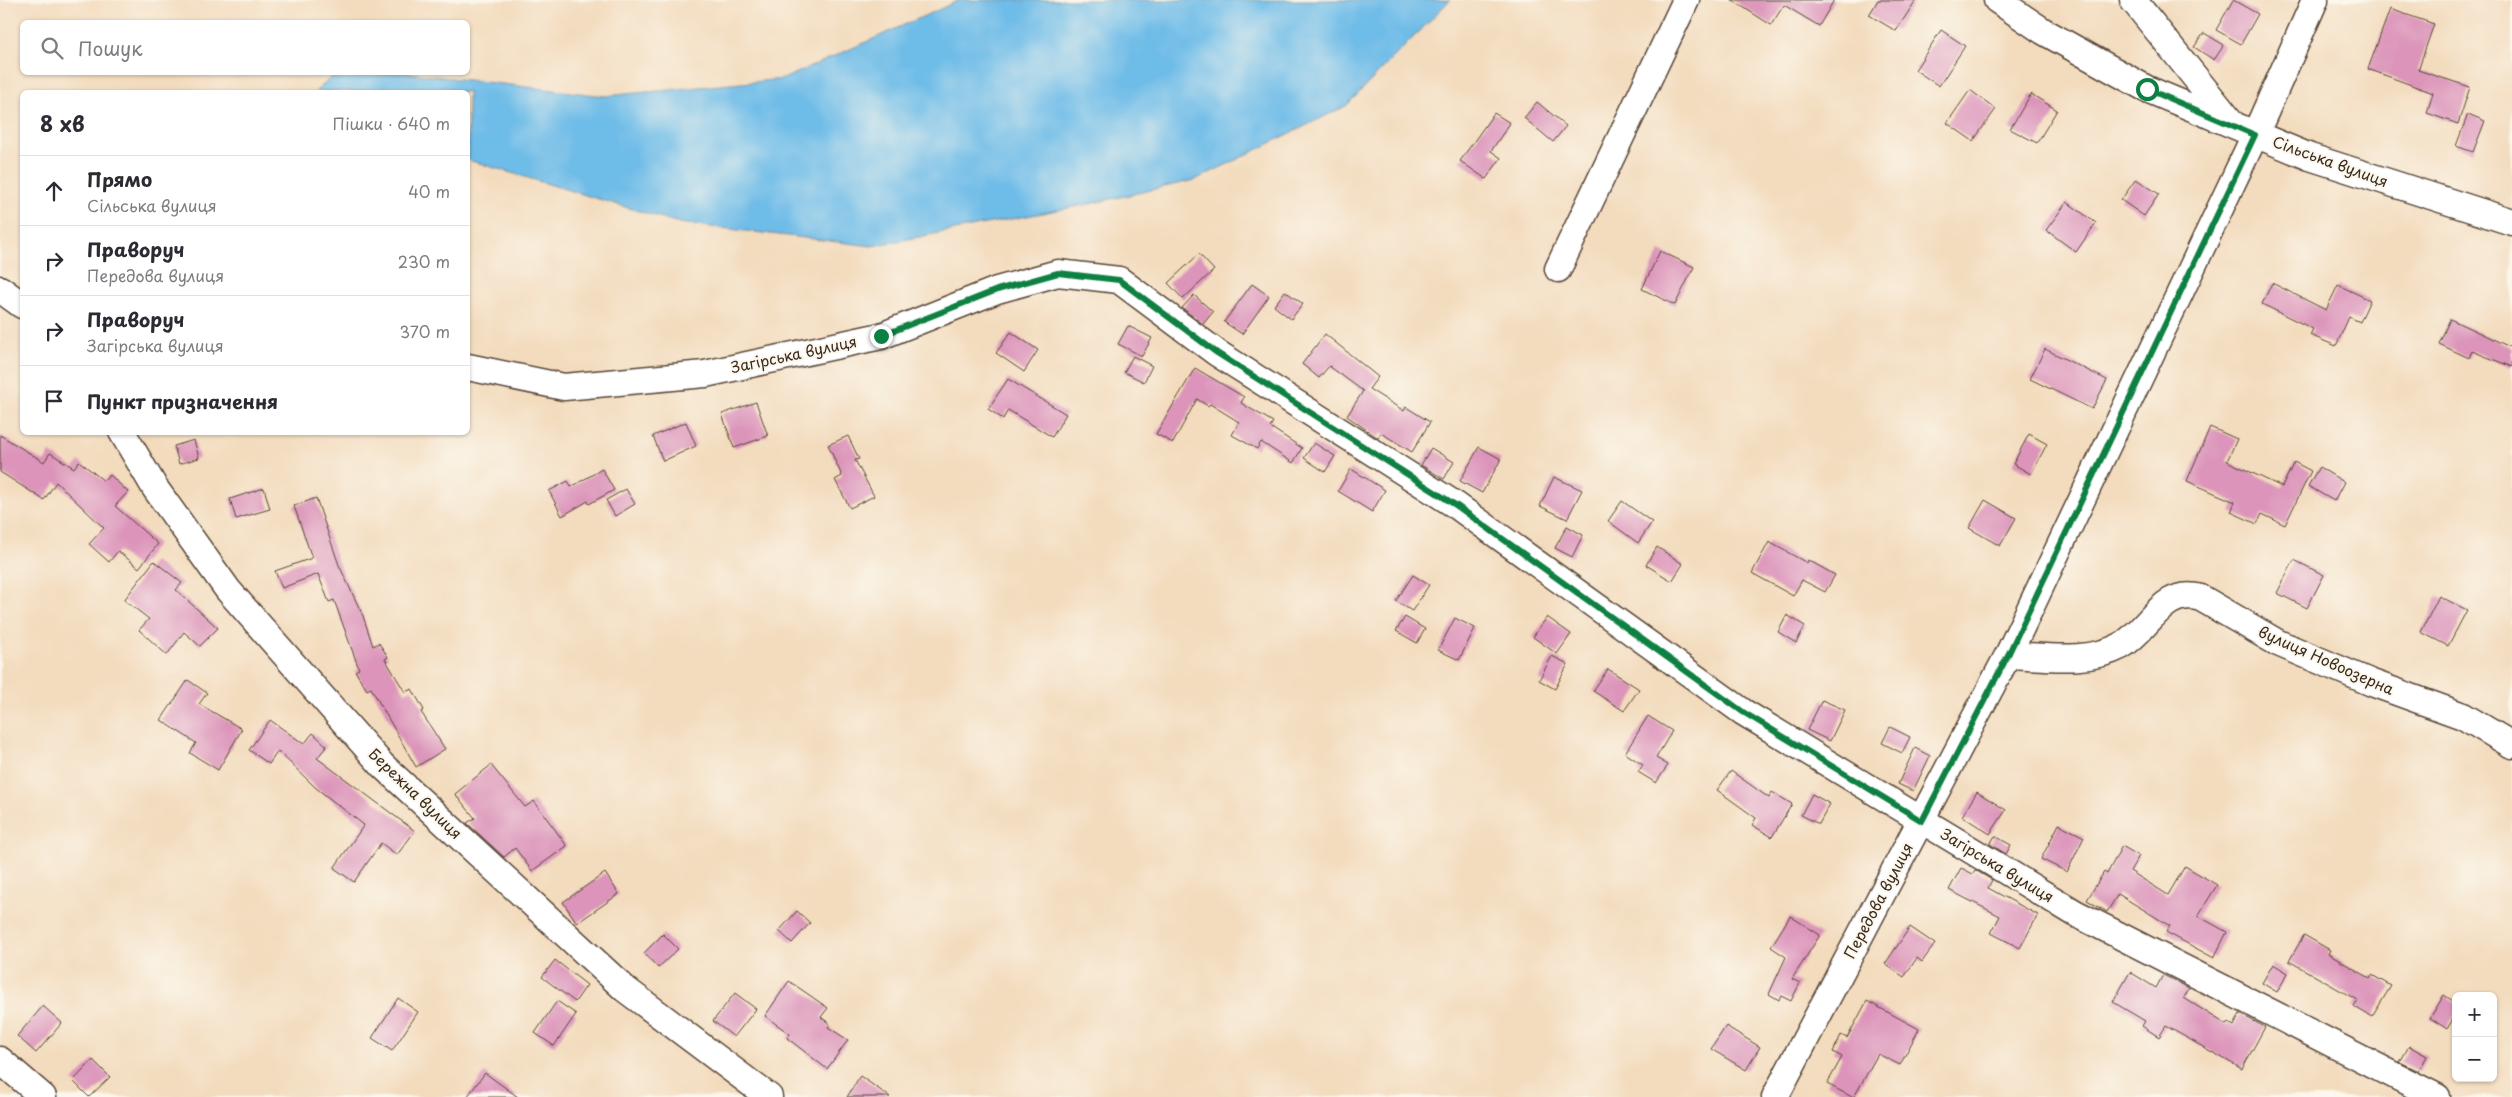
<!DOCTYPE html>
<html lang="uk">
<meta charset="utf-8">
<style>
:root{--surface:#fff;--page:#f2f2f3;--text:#2b2b33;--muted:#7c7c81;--line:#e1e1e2}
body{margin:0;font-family:"Playpen Sans",sans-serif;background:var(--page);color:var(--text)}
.controls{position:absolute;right:15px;bottom:15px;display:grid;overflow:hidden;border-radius:8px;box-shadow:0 1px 4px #0004}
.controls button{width:45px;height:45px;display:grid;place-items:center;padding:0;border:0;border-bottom:1px solid var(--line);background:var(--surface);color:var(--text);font:25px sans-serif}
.stop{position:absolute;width:15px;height:15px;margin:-11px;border:4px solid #0b8043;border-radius:50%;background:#fff}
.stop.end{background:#0b8043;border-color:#fff;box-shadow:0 1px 5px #0008}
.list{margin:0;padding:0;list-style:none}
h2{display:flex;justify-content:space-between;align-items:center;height:65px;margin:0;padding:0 20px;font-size:21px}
h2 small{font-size:16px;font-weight:400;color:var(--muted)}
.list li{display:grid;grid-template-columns:32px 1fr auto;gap:15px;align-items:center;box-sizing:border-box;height:70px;padding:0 20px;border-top:1px solid var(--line)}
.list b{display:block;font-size:19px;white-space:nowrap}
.list p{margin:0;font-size:16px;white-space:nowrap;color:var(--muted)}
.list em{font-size:16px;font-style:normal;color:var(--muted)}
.icon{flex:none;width:28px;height:28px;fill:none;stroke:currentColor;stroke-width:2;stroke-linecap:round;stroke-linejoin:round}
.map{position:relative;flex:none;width:2512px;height:1097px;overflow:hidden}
.search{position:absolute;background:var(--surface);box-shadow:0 1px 4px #0004;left:20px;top:20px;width:450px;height:55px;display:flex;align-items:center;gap:12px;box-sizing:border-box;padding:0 18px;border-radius:8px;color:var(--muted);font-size:19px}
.panel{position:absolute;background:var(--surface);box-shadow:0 1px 4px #0004;left:20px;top:90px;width:450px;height:345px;border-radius:8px}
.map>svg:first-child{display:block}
</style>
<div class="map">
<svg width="2512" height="1097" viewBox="0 0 2512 1097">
<rect width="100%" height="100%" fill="#fbf7ec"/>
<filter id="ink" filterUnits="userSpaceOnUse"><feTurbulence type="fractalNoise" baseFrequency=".02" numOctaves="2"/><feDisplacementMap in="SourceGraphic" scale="10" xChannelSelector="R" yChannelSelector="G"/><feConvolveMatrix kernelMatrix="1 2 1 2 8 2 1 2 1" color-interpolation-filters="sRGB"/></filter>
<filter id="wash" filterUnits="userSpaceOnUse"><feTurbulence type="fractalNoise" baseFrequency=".0096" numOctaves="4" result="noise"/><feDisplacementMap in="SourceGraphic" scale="20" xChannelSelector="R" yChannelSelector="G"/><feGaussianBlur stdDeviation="1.12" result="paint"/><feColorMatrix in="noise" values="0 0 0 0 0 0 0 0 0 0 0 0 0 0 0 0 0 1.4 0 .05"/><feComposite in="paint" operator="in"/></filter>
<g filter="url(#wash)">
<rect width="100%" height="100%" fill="#f3dbbd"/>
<path fill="#6ebce8" stroke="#547383" d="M960 0H1450L1346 106 1195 180 1089 204 872 246 679 223 468 160V92L316 91 338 72 408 73 605 96 783 79Z"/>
<g id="blocks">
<path fill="#dc94ba" d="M1732 0H1834L1819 26 1784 5 1771 25Z
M1878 0H1916L1896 31 1869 15Z
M2233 0 2258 14 2241 44 2216 30Z
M2390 9 2434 24 2418 70 2470 87 2458 124 2427 113 2433 93 2368 69Z
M1941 30 1965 46 1939 86 1915 70Z
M2204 33 2224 45 2214 60 2194 47Z
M1970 90 1996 109 1973 141 1947 123Z
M2031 94 2057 110 2037 143 2010 129Z
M1537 102 1566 126 1553 142 1524 118Z
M1494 113 1510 123 1491 151 1501 158 1486 179 1460 161Z
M2468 114 2485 121 2473 152 2456 146Z
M2136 179 2159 194 2144 216 2121 200Z
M2067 202 2096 223 2076 252 2046 230Z
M1660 251 1694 267 1675 305 1642 289Z
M1199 254 1214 270 1183 299 1168 283Z
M2272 283 2326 310 2338 285 2370 300 2360 322 2349 317 2336 346 2310 335 2313 329 2262 304Z
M1252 284 1269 296 1242 334 1224 322Z
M1285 291 1303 304 1291 319 1274 306Z
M1194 295 1213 312 1203 324 1182 308Z
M2450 319 2512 348V367L2472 351 2469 358 2439 344Z
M1128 326 1152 338 1142 356 1118 344Z
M1011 332 1038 350 1024 372 996 353Z
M1325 334 1378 377 1369 389 1404 411 1406 407 1430 422 1412 452 1381 433 1378 438 1347 416 1363 391 1329 366 1319 378 1302 364Z
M2045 349 2107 380 2092 409 2030 379Z
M1133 356 1152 366 1144 382 1124 372Z
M1195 368 1244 397 1241 403 1273 422 1270 427 1302 448 1293 463 1261 442 1257 449 1232 435 1239 422 1210 404 1208 406 1197 399 1173 443 1156 434Z
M1008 379 1066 414 1052 437 1008 410 1003 419 988 409Z
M756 402 768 436 734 448 722 414Z
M686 422 696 446 663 461 653 436Z
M2210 427 2237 439 2227 461 2282 487 2294 462 2311 471 2285 525 2262 514 2257 524 2231 512 2235 502 2187 481Z
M2029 434 2047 444 2031 474 2013 464Z
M0 435 44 462 50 453 74 468 79 461 104 481 110 475 128 492 115 506 158 544 139 568 118 551 109 562 89 544 104 528 56 482 44 500 0 472Z
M848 436 859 459 855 460 874 496 850 508 835 480 842 476 828 445Z
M194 440 199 458 179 464 174 446Z
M1314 443 1335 456 1325 472 1304 458Z
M1479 447 1501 459 1482 493 1460 481Z
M1431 448 1454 462 1444 479 1421 465Z
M2319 467 2344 482 2334 501 2308 486Z
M602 469 614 490 589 504 588 501 562 516 549 491 568 481 571 487Z
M1351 469 1385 490 1372 512 1338 491Z
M1554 477 1582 490 1567 519 1540 506Z
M264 488 270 509 236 519 230 499Z
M626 489 635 504 615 516 606 500Z
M316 498 339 565 363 616 373 646 379 643 388 657 385 659 405 692 412 689 424 710 421 712 445 749 416 767 371 688 367 690 355 671 359 669 334 600 329 602 318 574 282 588 275 571 312 558 294 506Z
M1985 500 2016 518 2000 546 1969 528Z
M1622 501 1652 522 1638 543 1608 521Z
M1567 526 1583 535 1572 557 1555 548Z
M1769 542 1807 563 1808 560 1835 575 1825 592 1802 580 1793 596 1752 573Z
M1657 547 1683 564 1672 581 1646 565Z
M2294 560 2324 575 2307 608 2277 593Z
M154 561 182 583 176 590 218 628 200 646 184 632 167 655 139 630 149 619 124 600Z
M1413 575 1429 585 1412 611 1396 601Z
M2439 596 2467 610 2448 646 2421 632Z
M1787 615 1805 626 1796 643 1778 632Z
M1405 617 1425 629 1417 643 1396 631Z
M1547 617 1571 634 1557 654 1533 637Z
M1455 618 1475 628 1459 660 1438 650Z
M1552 656 1568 664 1555 689 1539 680Z
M1608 669 1639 689 1624 711 1593 691Z
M188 680 207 693 199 704 242 729 218 770 190 753 196 743 161 720Z
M1822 700 1845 710 1830 741 1807 730Z
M1648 716 1672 731 1656 758 1668 765 1656 783 1638 772 1643 765 1625 753Z
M270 720 304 744 313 733 327 746 317 758 415 831 397 855 381 843 354 882 334 868 364 825 316 788 278 751 269 764 249 750Z
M1890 727 1910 737 1902 753 1882 743Z
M1915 748 1930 756 1913 791 1898 784Z
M491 765 525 807 534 801 567 846 532 871 515 848 504 857 467 823 475 818 455 794Z
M1731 771 1769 798 1772 792 1792 804 1772 837 1752 825 1756 818 1717 790Z
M1977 792 2006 810 1990 834 1962 816Z
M1812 794 1830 804 1819 824 1801 815Z
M2059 824 2084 837 2067 872 2041 859Z
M1995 836 2011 845 2006 854 1990 844Z
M2122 846 2139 856 2130 871 2168 895 2185 866 2217 885 2198 916 2227 932 2214 958 2166 932 2170 926 2118 894 2107 912 2087 900 2104 872 2107 874Z
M1961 868 1973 874 1975 870 1992 880 1988 888 2038 915 2020 948 1991 933 2000 916 1949 890Z
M605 873 619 894 577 923 563 902Z
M797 911 810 923 792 943 779 931Z
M1790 916 1820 935 1792 979 1800 983 1791 1001 1781 996 1779 1000 1769 994 1786 957 1771 947Z
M1910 927 1935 944 1922 962 1917 958 1904 977 1885 964Z
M663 934 678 949 658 968 644 953Z
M2304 935 2330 950 2328 954 2370 978 2372 975 2391 986 2372 1017 2353 1006 2357 1000 2289 961Z
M555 960 587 985 575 1002 542 977Z
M2273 964 2288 973 2277 992 2262 983Z
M2130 972 2156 988 2163 975 2189 988 2184 998 2227 1025 2229 1023 2234 1026 2240 1014 2265 1027 2242 1069 2166 1026 2159 1037 2142 1026 2145 1021 2113 1002Z
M789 981 828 1008 821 1017 830 1024 828 1027 848 1040 827 1069 787 1038 790 1034 765 1016Z
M735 993 756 1009 734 1037 713 1021Z
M2444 995 2456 1003V1014L2447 1029 2430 1018Z
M398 998 418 1012 392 1051 372 1038Z
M557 1001 576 1014 554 1046 535 1033Z
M1867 1001 1919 1029 1900 1065 1878 1054 1854 1097H1852L1827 1084 1842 1057 1833 1052 1841 1035 1847 1038Z
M43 1006 62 1023 36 1053 17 1036Z
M1726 1026 1760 1047 1746 1070 1711 1049Z
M2409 1046 2427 1056 2419 1071 2400 1062Z
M93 1060 110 1077 89 1097 73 1081Z
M485 1073 518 1097H467Z
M860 1076 890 1097H847Z"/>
</g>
</g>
<g filter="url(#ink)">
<use href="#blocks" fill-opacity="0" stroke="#574536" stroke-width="1"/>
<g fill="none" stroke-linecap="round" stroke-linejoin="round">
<defs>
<path id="minor" d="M1997 0 2043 31 2147 89 2310 157 2512 222
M2133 0 2231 122
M1558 269 1686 0
M0 289 22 305
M468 367 564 387 705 374 881 336 997 290 1058 273 1119 280 1217 353 1457 506 1743 712 2075 913 2437 1097
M122 432 155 488 228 590 383 766 625 989 769 1097
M2008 655C2044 656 2087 664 2121 646 2150 629 2162 587 2201 598L2278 643 2372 683 2463 716 2512 745
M0 1060 43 1097
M1775 1097 2008 655 2255 135 2315 0"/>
</defs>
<use href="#minor" stroke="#574536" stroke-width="29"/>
<use href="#minor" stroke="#fff" stroke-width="26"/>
</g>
</g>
<g fill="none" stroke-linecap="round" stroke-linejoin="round" filter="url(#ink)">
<path stroke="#0b8043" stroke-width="6" d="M881 336 997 290 1058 273 1119 280 1217 353 1457 506 1743 712 1922 821 2008 655 2255 135 2147 89"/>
</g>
<g text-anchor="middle" stroke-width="4" stroke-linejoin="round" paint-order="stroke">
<g font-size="15" fill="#3b2a1e" stroke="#fbf7ec">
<text transform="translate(2330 162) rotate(20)" y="5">Сільська вулиця</text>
<text transform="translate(794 355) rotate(-12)" y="5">Загірська вулиця</text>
<text transform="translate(2326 661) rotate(24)" y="5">вулиця Новоозерна</text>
<text transform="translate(415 794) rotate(44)" y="5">Бережна вулиця</text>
<text transform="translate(1997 866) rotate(31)" y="5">Загірська вулиця</text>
<text transform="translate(1879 901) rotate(-62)" y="5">Передова вулиця</text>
</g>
</g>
</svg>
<div class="controls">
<button>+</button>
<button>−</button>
</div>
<div class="stop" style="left:2147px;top:89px"></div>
<div class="stop end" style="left:881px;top:336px"></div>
<div class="search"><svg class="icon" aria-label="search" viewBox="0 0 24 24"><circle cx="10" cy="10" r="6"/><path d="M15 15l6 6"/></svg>Пошук</div>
<section class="panel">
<h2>8 хв<small>Пішки · 640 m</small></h2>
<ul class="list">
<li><svg class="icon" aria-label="ahead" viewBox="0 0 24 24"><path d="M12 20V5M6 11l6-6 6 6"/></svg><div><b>Прямо</b><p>Сільська вулиця</p></div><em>40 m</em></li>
<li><svg class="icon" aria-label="right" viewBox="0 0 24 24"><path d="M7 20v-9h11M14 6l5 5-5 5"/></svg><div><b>Праворуч</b><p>Передова вулиця</p></div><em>230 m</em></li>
<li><svg class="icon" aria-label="right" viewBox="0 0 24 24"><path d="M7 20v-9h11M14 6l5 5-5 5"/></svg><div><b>Праворуч</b><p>Загірська вулиця</p></div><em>370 m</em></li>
<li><svg class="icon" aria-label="arrive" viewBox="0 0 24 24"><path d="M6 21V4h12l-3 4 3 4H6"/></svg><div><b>Пункт призначення</b></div></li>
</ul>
</section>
</div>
